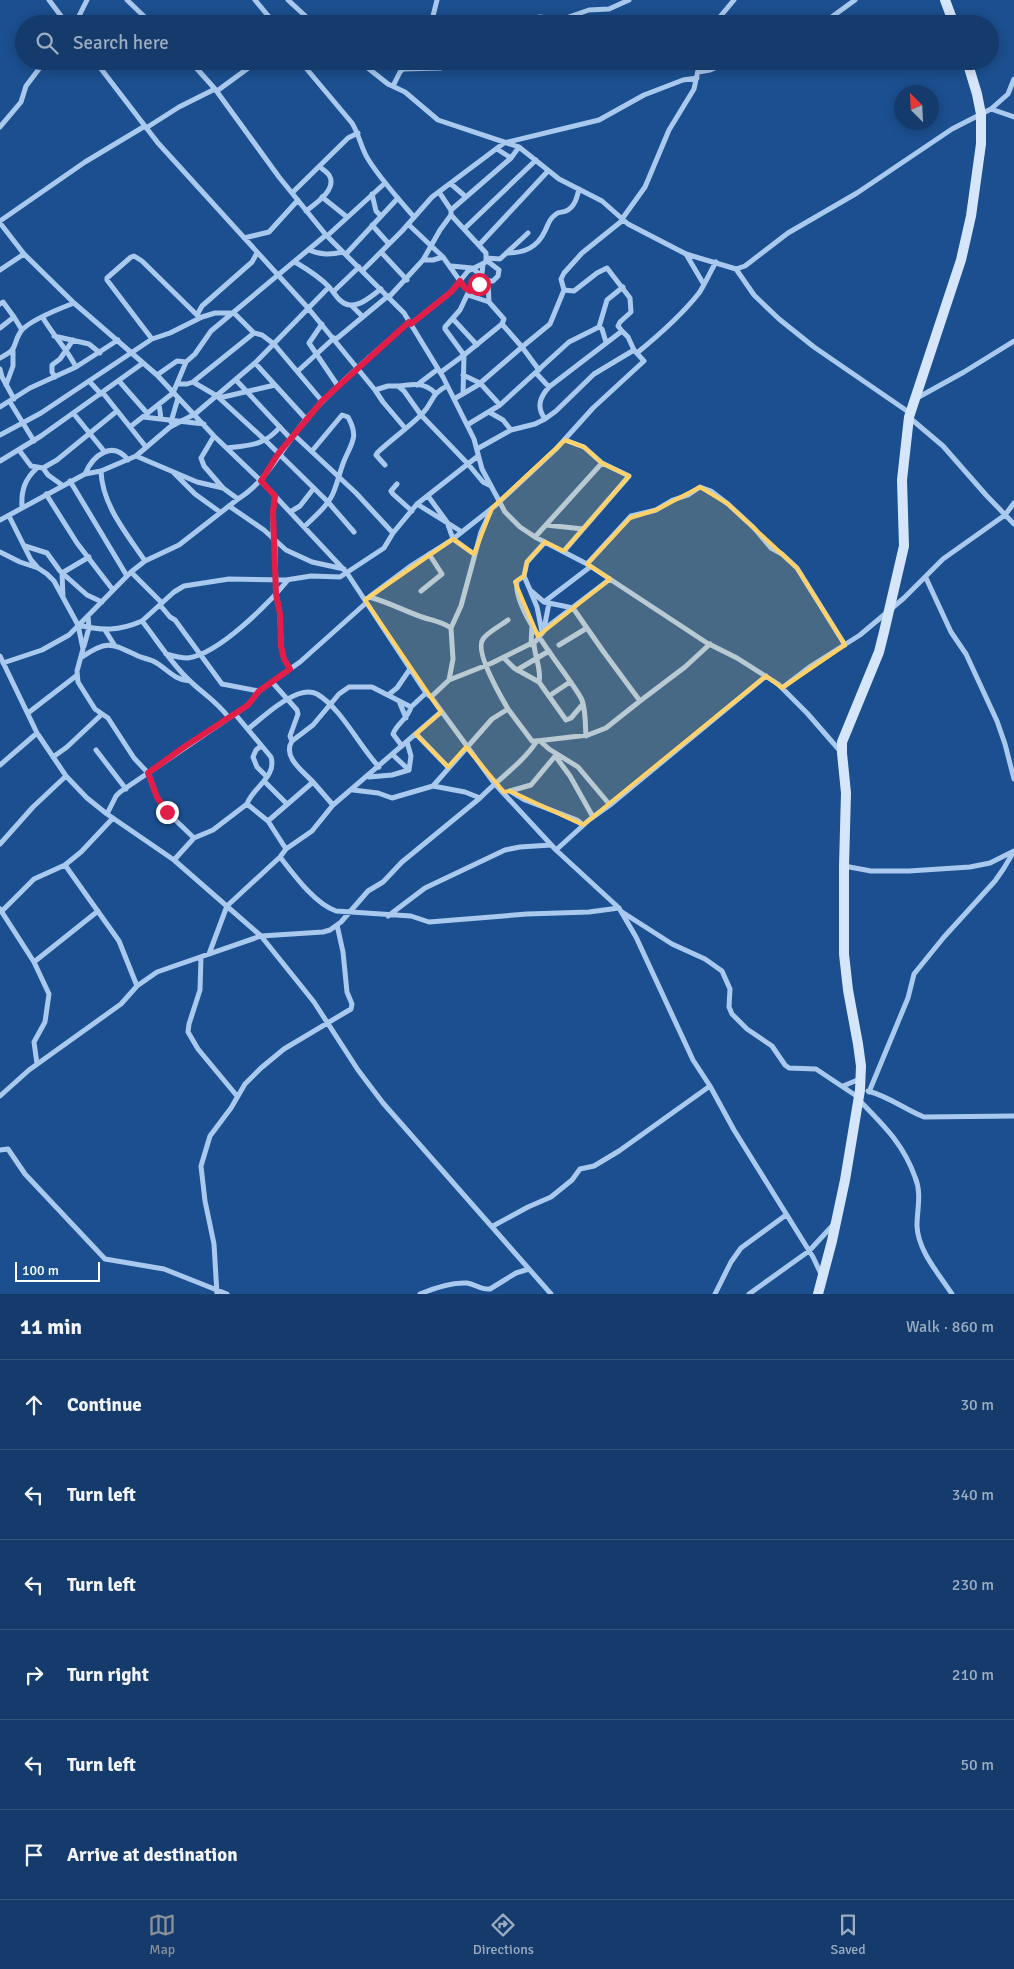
<!DOCTYPE html>
<meta charset="utf-8">
<style>
:root{--surface:#143b6b;--page:#214673;--text:#f1f3f6;--muted:#9dadc1;--line:#33557e;--accent:#8c9099}
body{margin:0;font-family:Signika,sans-serif;background:var(--page);color:var(--text)}
.compass{position:absolute;left:894px;top:85px;width:45px;height:45px;border-radius:50%;background:var(--surface);box-shadow:0 2px 12px #0003;rotate:336deg}
.scale{position:absolute;left:15px;bottom:12px;width:85px;box-sizing:border-box;padding-left:5px;border:2px solid #fff;border-top:0;font-size:14px;line-height:18px;white-space:nowrap;color:#fff;-webkit-text-stroke:4px #1b4f8f;paint-order:stroke}
.stop{position:absolute;width:15px;height:15px;margin:-11px;border:4px solid #e11d48;border-radius:50%;background:#fff}
.stop.end{background:#e11d48;border-color:#fff;box-shadow:0 1px 5px #0008}
.list{margin:0;padding:0;list-style:none}
h2{display:flex;justify-content:space-between;align-items:center;height:65px;margin:0;padding:0 20px;font-size:21px}
h2 small{font-size:16px;font-weight:400;color:var(--muted)}
.list li{display:grid;grid-template-columns:32px 1fr auto;gap:15px;align-items:center;box-sizing:border-box;height:90px;padding:0 20px;border-top:1px solid var(--line)}
.list b{display:block;font-size:19px;white-space:nowrap}
.list em{font-size:16px;font-style:normal;color:var(--muted)}
.icon{flex:none;width:28px;height:28px;fill:none;stroke:currentColor;stroke-width:2;stroke-linecap:round;stroke-linejoin:round}
.map{position:relative;flex:none;width:1014px;height:1294px;overflow:hidden}
.search{position:absolute;background:var(--surface);box-shadow:0 2px 12px #0003;left:15px;right:15px;top:15px;height:55px;display:flex;align-items:center;gap:12px;box-sizing:border-box;padding:0 18px;border-radius:28px;color:var(--muted);font-size:19px}
.sheet{height:605px;background:var(--surface)}
nav{display:flex;justify-content:space-around;align-items:center;box-sizing:border-box;height:70px;border-top:1px solid var(--line);background:var(--surface);font-size:14px;color:var(--muted)}
nav a{display:grid;justify-items:center;gap:2px}
nav .on{color:var(--accent)}
.map>svg:first-child{display:block}
</style>
<div class="map">
<svg width="1014" height="1294" viewBox="0 0 1014 1294">
<rect width="100%" height="100%" fill="#1b4f8f"/>
<g fill="none" stroke-linecap="round" stroke-linejoin="round">
<path stroke="#a9c9ee" stroke-width="5" d="M49 0 67 24
M127 0 152 24
M255 0 275 24
M288 0 314 24
M75 24 87 0
M431 24 437 0
M519 24 539 17 563 19 589 10 609 9 629 0
M714 24 734 0
M822 24 855 0
M95 61 158 143 308 308 375 390 388 386H398L404 391 421 415 468 464 483 482 489 485
M190 61 215 89 279 177 326 235 404 313 443 377 474 439 482 469 505 512 520 527 535 537 587 564 707 643 737 658 778 684 807 713 841 752
M300 61 352 123C359 134 361 148 368 159 381 180 398 198 414 217
M359 61 388 84 405 92 438 120 519 147 559 179 602 201 628 224 686 254 736 269 745 266 788 233 857 193 952 129 991 109 1008 94 1014 79
M403 69 441 68 460 61
M698 72 710 70 731 61
M393 86 400 72 412 61
M217 91 258 61
M991 109 1014 117
M0 127 21 102 26 86 45 61
M146 128 179 107 215 89
M497 149 511 158
M451 184 466 197
M292 193 348 138 358 133
M372 194 376 211 380 215
M322 197 347 217
M451 210 511 158 519 147
M306 211C315 204 338 189 329 175 327 172 322 169 320 167
M622 219 645 187 669 130 694 89 700 61
M0 221 85 162 145 126
M0 223 24 254 74 303 157 375 214 436 261 481 347 573 426 693 431 697 494 783 556 850 619 908 636 937 693 1060 710 1086 734 1130 813 1257 821 1274
M408 224 443 257 465 288 470 291C481 284 482 277 483 264
M372 225 389 244
M464 229 536 160
M327 236 385 183
M244 238 269 232 298 200
M479 245 548 171
M309 250C321 255 330 255 343 252
M381 252 407 280
M507 253C524 253 537 248 545 231 548 225 549 219 555 215 558 211 562 213 566 211 575 207 577 197 579 189
M346 254 398 198
M686 254 703 283
M486 258 500 259 528 233
M423 260H433L443 257
M295 262C307 269 320 277 330 288 335 294 341 305 350 305 361 306 373 295 381 289
M451 266 472 268 488 281H493L498 276 499 270 486 260
M736 269 754 295 779 319 814 347 910 413
M0 270 24 254
M363 270 402 231 432 197 504 143 599 120 644 95 683 80 697 78
M488 281 489 302
M564 290 574 291 597 273 607 268 630 298 631 312 620 322 618 326 622 331
M333 292 359 267
M389 297 423 260 440 230 451 215V210L439 192
M0 304 3 302 14 317
M352 306 363 317
M197 315 202 306 252 262 257 253
M43 318C53 335 67 349 76 367
M453 319 477 345
M322 324 309 343 338 386
M411 324 451 292 468 271 486 262V253L451 215
M599 327 607 300 623 287
M0 328 14 317 22 330
M54 336 89 344 100 353
M152 339 107 280V278L131 257 134 256 142 261 200 318
M335 340 388 296
M637 353C659 335 681 316 699 293 705 284 710 272 716 262
M0 358C20 348 11 346 21 331 29 321 61 308 74 303
M255 363 306 419
M0 369 2 377 14 399
M539 370 522 347 550 324 564 290 561 279 564 273 582 253 623 220
M298 371 334 338
M441 372 464 355 445 329V327L460 310 468 293
M536 373 549 387
M157 375 177 361 186 362 195 354 211 331 326 235
M463 375 480 383 500 405
M55 377 52 372V365L60 359 73 340
M236 380 291 439
M89 381 101 394
M119 381 147 413
M193 382 217 396 266 441 328 502 354 532
M178 384H187L193 382 254 333
M6 385 13 366V350
M417 385 438 369
M399 386C411 384 425 382 435 393
M375 390 383 402 405 428
M103 393 146 447
M463 394 464 355 502 324 504 319 489 302 468 295
M219 398 275 385
M917 398 964 372 1014 341
M454 399 478 385 522 347 502 324
M10 402 34 441
M159 404 161 419
M0 407 30 388 76 367 118 340
M489 412 503 420 511 430
M74 414 104 451
M143 417 204 424
M910 418 943 446 986 495 1014 524
M171 422 178 398
M467 425 500 405 569 342 599 327 602 329 606 342
M130 427 173 393 186 362
M0 435 41 413 152 339 170 333 202 317 215 313H234L254 333 262 335 274 344 322 401
M294 435 356 493 393 533
M214 436 201 458 204 466 223 488
M227 448C250 445 264 446 280 427
M477 449 511 430 535 424 545 419 556 411 594 374 634 350 628 337 622 331 549 387C540 397 536 407 545 419
M19 450 31 466 43 468 57 460 117 411
M136 456 197 482 223 488 238 499C269 480 284 444 308 417 338 383 375 353 409 322
M0 461 41 436 143 363
M385 465 376 455 378 452C392 439 409 427 422 414 434 402 430 394 447 386
M43 468 48 475 62 485
M101 471C102 505 127 534 145 561
M174 473 195 494 220 512
M85 474C93 455 113 440 128 460
M70 481 127 576
M397 484 391 491 393 494 412 511
M46 494 77 543 113 590
M428 496 447 522 453 539 474 554
M417 504 462 532
M229 506 264 530 286 550 312 562 344 569
M22 507C21 490 25 479 37 468
M290 512 300 506 314 488
M9 516 31 560 38 568 47 574 54 581 78 625C102 631 119 631 142 621 157 640 169 660 186 677 200 692 217 701 229 718
M0 520 85 474 101 471 136 456 170 427 195 414 255 363 329 287
M546 525 583 529
M304 527C315 516 329 505 334 491 338 481 340 471 344 461 352 442 359 437 348 417L342 415 312 451
M535 537 602 463
M273 539V512L275 496
M275 541 276 594 280 614 281 646 284 659 290 669
M25 546 47 553 60 571 87 595 102 602
M564 551 629 476 602 463 584 447 565 440
M0 552 20 562 38 568
M587 564 631 516 656 510 673 500 688 495 700 487 711 491 728 504 754 528 771 548 782 554 797 568 845 645
M131 572 162 603
M524 576 517 581C512 611 566 671 581 698 586 707 585 724 586 736
M926 578 951 632 966 654 997 721 1005 744 1014 779
M530 590 537 607 542 632
M421 591 442 574 429 554
M63 597 62 573 89 557
M369 597C389 602 406 612 425 618 435 621 442 622 451 628
M365 600 412 565 453 539 496 505 556 449 593 408 644 361 634 350
M544 602 590 567
M160 605 170 617 175 620 222 684 259 691
M142 621 174 592 184 586 229 579 286 580 311 576 340 577 384 548 393 533 417 504 478 456
M78 625 83 649 77 671 78 682 95 709 108 718 134 758 148 773 157 797 167 812 194 838
M544 629 549 603
M105 630 115 646
M534 643C534 655 542 670 539 682
M531 645 532 625
M559 645 587 628
M84 646 89 628 88 616
M166 654C173 656 181 658 188 658 219 654 269 603 288 580
M0 656 37 733 66 776 87 798 107 814 174 860 261 936 314 1002 358 1070 383 1103 551 1294
M82 657C108 639 112 644 138 656 143 658 148 659 153 661 167 668 173 680 190 681
M504 658 514 668 539 682 566 720 571 718 583 704
M3 663 42 650 69 635 131 572 145 561 179 545 238 499
M517 670 549 651
M449 680 453 659 451 628 461 606 481 532 491 510
M272 682 297 710 298 714 290 736 292 741 313 725 339 694 349 687H372L411 707 426 693
M782 688 811 666 860 635 904 598 943 559 1005 515 1014 503
M388 695 397 688 410 669
M549 696 570 682
M431 697 449 680 492 663 536 641 547 627 610 579
M399 701 406 718
M640 701 685 667 710 644
M508 709C501 697 474 651 483 639 488 632 500 626 508 620
M28 713 76 676
M235 714 271 757C277 777 253 787 247 804L268 821 286 849
M248 729C263 717 280 701 298 694 304 692 311 691 317 694 342 709 359 746 379 767
M416 734 448 767
M292 741C282 757 303 771 313 782
M540 741 549 749 578 767 610 805
M261 746 256 750 253 757 257 767 267 777
M402 746 393 734C397 723 408 719 411 707
M96 750 126 789
M393 755 409 770
M53 757 67 747 101 715
M556 757 570 776 593 817
M0 765 37 733
M369 777 392 775 409 770 411 756 407 742
M265 782 287 804
M433 786 492 719 508 709 532 741H537L588 735 606 728 640 701 603 651 573 608 544 602 530 590 524 576 527 562 545 542
M353 790 378 793 392 798 433 786 465 792 480 798C498 779 522 764 537 741
M510 791 525 800 577 820 583 825
M510 791 531 785 556 755
M107 814 116 796 120 792 248 705 259 691 300 662 366 603
M268 821 313 782 333 805
M0 844 33 807 66 776
M556 850 589 820 610 805 766 676
M280 857C294 875 315 904 336 911L411 916 429 922 527 914 589 912 619 908
M174 860 194 838 213 830 247 804
M65 865 119 941 137 986
M844 866 871 871H909L970 867 990 863 1014 851
M0 909 34 962 49 994 45 1022 34 1042 37 1064
M2 911 34 879 65 865 81 852 113 818
M622 912 672 944 705 959 722 971 730 989 729 1007 732 1014 747 1029 772 1046 785 1065 789 1068 816 1069 858 1097
M388 916 425 888 505 850 520 847 551 845
M209 954 227 906 280 857 286 849 312 831 333 805 441 712
M201 957 200 990 189 1024 188 1032 198 1049 237 1096
M34 962 98 911
M843 1086 860 1079
M868 1091C890 1097 904 1109 924 1117L1014 1116
M869 1092 908 998 914 974 944 937 995 881 1004 868 1014 851
M0 1096 29 1070 121 1004 137 986 157 972 261 936 323 932 330 930 341 922 368 891 383 882 402 862 480 798
M859 1100C883 1125 903 1143 915 1177 922 1193 917 1209 917 1226 918 1251 939 1274 952 1294
M0 1150 8 1149 25 1174 105 1259 164 1269 227 1294
M493 1226 528 1207 551 1197 572 1180 580 1169 594 1166 619 1151 710 1086
M217 1294 214 1244 205 1201 201 1166 210 1136 231 1108 245 1084 261 1068 284 1049 351 1009 352 1004 347 992 343 952 337 925
M420 1294C434 1288 452 1282 467 1283 475 1284 481 1290 490 1289L516 1273 529 1269
M715 1294 731 1262 741 1248 786 1215
M749 1294 809 1251 833 1225"/>
<path stroke="#d6e6fa" stroke-width="10" d="M945 0 954 24
M818 1294 832 1241 845 1180 860 1090 861 1066 858 1044 848 990 844 954V866L846 793 842 753V742L879 652 884 632 904 546 902 480 909 417 961 260 971 216 981 144V114L977 94 967 61"/>
</g>
<g fill="none" stroke-linecap="round" stroke-linejoin="round">
<path stroke="#e11d48" stroke-width="6" d="M167 812 157 797 148 773 184 747 242 709 248 705 259 691 290 669 284 659 281 646 280 614 276 594 273 512 275 496 261 481 278 454 322 401 409 322 411 324 451 292 460 281 465 288 470 291 479 284"/>
</g>
<path fill="#ffd166" fill-opacity="0.2" stroke="#ffd166" stroke-width="4" stroke-linejoin="round" d="M565 440 584 447 602 463 629 476 564 551 545 542 527 562 524 576 515 582 538 636 610 579 587 564 630 518 656 510 700 487 728 504 797 568 845 645 782 688 766 676 583 825 510 791 504 792 466 747 448 767 416 734 441 712 365 600 453 539 474 554 492 508Z"/>
</svg>
<svg class="compass" viewBox="-18 -18 36 36"><path d="M0-13l5 13h-10z" fill="#e53935"/><path d="M0 13l5-13h-10z" fill="#9dadc1"/></svg>
<div class="scale">100 m</div>
<div class="stop" style="left:479px;top:284px"></div>
<div class="stop end" style="left:167px;top:812px"></div>
<div class="search"><svg class="icon" aria-label="search" viewBox="0 0 24 24"><circle cx="10" cy="10" r="6"/><path d="M15 15l6 6"/></svg>Search here</div>
</div>
<section class="sheet">
<h2>11 min<small>Walk · 860 m</small></h2>
<ul class="list">
<li><svg class="icon" aria-label="ahead" viewBox="0 0 24 24"><path d="M12 20V5M6 11l6-6 6 6"/></svg><div><b>Continue</b></div><em>30 m</em></li>
<li><svg class="icon" aria-label="left" viewBox="0 0 24 24"><path d="M17 20v-9H6M10 6l-5 5 5 5"/></svg><div><b>Turn left</b></div><em>340 m</em></li>
<li><svg class="icon" aria-label="left" viewBox="0 0 24 24"><path d="M17 20v-9H6M10 6l-5 5 5 5"/></svg><div><b>Turn left</b></div><em>230 m</em></li>
<li><svg class="icon" aria-label="right" viewBox="0 0 24 24"><path d="M7 20v-9h11M14 6l5 5-5 5"/></svg><div><b>Turn right</b></div><em>210 m</em></li>
<li><svg class="icon" aria-label="left" viewBox="0 0 24 24"><path d="M17 20v-9H6M10 6l-5 5 5 5"/></svg><div><b>Turn left</b></div><em>50 m</em></li>
<li><svg class="icon" aria-label="arrive" viewBox="0 0 24 24"><path d="M6 21V4h12l-3 4 3 4H6"/></svg><div><b>Arrive at destination</b></div></li>
</ul>
</section>
<nav>
<a class="on"><svg class="icon" aria-label="map" viewBox="0 0 24 24"><path d="M3 6l6-2 6 2 6-2v14l-6 2-6-2-6 2zM9 4v14M15 6v14"/></svg>Map</a>
<a><svg class="icon" aria-label="directions" viewBox="0 0 24 24"><path d="M12 3l9 9-9 9-9-9zM9 14v-3h6M13 9l2 2-2 2"/></svg>Directions</a>
<a><svg class="icon" aria-label="saved" viewBox="0 0 24 24"><path d="M7 4h10v16l-5-4-5 4z"/></svg>Saved</a>
</nav>
